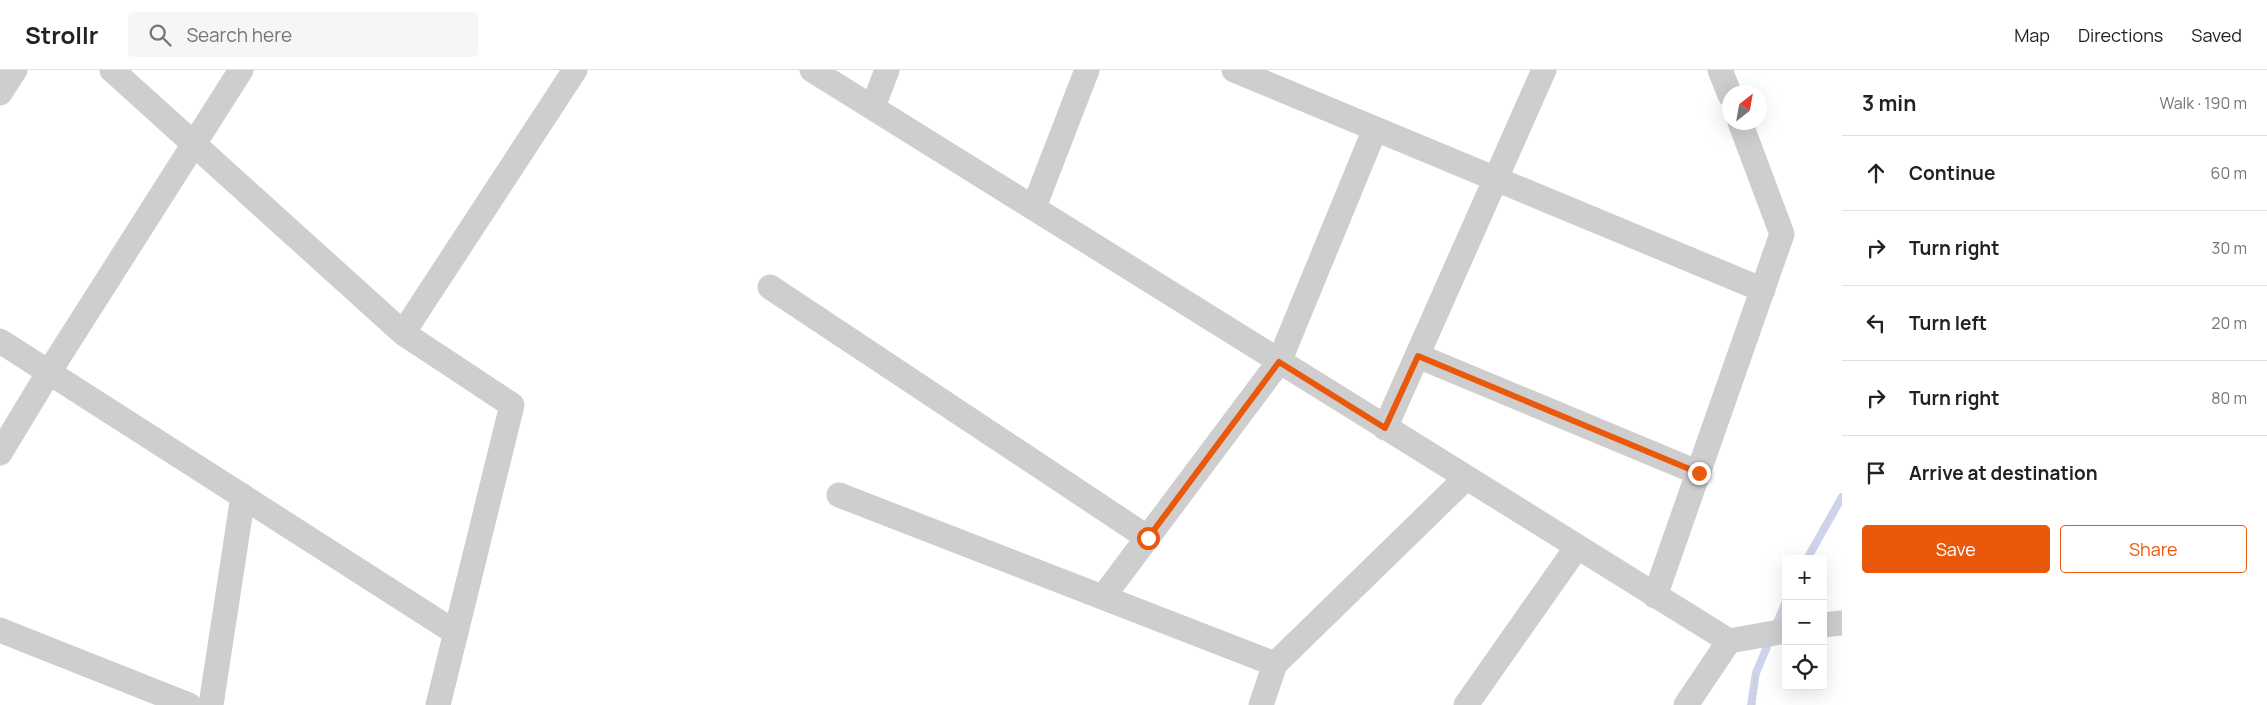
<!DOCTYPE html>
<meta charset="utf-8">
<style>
:root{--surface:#fff;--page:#f6f6f6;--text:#222;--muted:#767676;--line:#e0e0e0;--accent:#ea580c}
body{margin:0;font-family:Manrope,sans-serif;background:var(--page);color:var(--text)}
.controls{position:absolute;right:15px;bottom:15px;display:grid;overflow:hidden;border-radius:5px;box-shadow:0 5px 20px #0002}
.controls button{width:45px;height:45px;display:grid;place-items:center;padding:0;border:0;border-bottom:1px solid var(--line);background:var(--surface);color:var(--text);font:25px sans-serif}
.compass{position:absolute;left:1722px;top:15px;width:45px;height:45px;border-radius:50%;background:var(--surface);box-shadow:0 5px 20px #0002;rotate:31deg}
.stop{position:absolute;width:15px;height:15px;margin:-11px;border:4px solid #ea580c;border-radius:50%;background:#fff}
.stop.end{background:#ea580c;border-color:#fff;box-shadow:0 1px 5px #0008}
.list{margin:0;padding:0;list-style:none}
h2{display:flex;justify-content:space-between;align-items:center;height:65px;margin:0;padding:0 20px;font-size:21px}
h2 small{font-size:16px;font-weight:400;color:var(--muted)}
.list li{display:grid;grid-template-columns:32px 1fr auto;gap:15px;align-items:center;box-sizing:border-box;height:75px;padding:0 20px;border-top:1px solid var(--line)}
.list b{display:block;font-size:19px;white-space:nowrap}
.list em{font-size:16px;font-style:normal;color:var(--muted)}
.actions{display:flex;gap:10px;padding:15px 20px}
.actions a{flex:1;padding:11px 0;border:1px solid var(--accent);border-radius:5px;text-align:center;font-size:18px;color:var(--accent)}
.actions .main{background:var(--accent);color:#fff}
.icon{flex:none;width:28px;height:28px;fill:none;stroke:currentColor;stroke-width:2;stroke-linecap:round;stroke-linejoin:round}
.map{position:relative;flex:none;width:1842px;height:635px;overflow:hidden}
header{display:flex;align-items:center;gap:30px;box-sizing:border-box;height:70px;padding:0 25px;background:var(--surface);border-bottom:1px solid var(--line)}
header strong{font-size:24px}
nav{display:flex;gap:28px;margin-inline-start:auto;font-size:18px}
.search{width:350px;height:45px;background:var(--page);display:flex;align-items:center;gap:12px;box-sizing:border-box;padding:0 18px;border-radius:5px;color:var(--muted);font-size:19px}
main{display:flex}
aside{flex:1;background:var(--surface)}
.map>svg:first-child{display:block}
</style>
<header>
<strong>Strollr</strong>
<div class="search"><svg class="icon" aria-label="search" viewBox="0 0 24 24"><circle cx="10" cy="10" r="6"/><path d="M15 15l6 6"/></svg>Search here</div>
<nav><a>Map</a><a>Directions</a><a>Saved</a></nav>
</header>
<main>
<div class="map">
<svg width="1842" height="635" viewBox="0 0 1842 635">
<rect width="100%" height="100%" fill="#fff"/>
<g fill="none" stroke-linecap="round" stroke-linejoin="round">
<path stroke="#ced3eb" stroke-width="8" d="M1807 489 1842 427
M1751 635 1756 603 1786 531"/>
<path stroke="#cecece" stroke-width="3" stroke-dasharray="2.5 2.5" stroke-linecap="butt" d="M1754 635 1756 603"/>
<path stroke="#cecece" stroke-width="25" d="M112 0 403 263 512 335 438 635
M812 0 1729 571 1786 561
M1234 0 1763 220
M1720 0 1730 25
M0 23 15 0
M873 37 887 0
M1034 137 1087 0
M770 217 1148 468
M403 263 575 0
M0 271 456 563
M1418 286 1699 403
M1385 358 1544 0
M0 383 49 302 241 0
M839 425 1275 594
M1655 526 1782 164 1740 52
M1103 527 1279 292 1375 59
M1823 555 1842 553
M0 560 189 635
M211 635 243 426
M1261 635 1275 594 1466 408
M1466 635 1577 477
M1686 635 1729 571"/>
</g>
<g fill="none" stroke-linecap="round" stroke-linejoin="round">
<path stroke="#ea580c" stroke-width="6" d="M1148 468 1279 292 1385 358 1418 286 1699 403"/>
</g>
</svg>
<div class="controls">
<button>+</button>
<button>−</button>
<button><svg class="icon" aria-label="locate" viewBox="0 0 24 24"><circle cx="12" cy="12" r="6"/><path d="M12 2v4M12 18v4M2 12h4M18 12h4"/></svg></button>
</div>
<svg class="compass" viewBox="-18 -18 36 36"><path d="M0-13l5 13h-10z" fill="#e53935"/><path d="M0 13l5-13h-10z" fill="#767676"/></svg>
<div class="stop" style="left:1148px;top:468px"></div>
<div class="stop end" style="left:1699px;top:403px"></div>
</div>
<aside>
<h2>3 min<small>Walk · 190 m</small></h2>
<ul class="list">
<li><svg class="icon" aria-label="ahead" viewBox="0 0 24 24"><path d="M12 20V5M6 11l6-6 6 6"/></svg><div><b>Continue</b></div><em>60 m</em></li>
<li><svg class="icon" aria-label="right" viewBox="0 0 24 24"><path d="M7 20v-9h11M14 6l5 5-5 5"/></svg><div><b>Turn right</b></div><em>30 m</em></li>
<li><svg class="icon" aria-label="left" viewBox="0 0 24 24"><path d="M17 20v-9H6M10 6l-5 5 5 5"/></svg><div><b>Turn left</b></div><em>20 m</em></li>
<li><svg class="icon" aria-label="right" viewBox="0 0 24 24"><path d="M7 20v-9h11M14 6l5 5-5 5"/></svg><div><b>Turn right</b></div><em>80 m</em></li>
<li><svg class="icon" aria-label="arrive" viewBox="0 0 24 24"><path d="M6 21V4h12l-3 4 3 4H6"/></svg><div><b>Arrive at destination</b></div></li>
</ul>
<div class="actions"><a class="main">Save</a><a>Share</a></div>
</aside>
</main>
